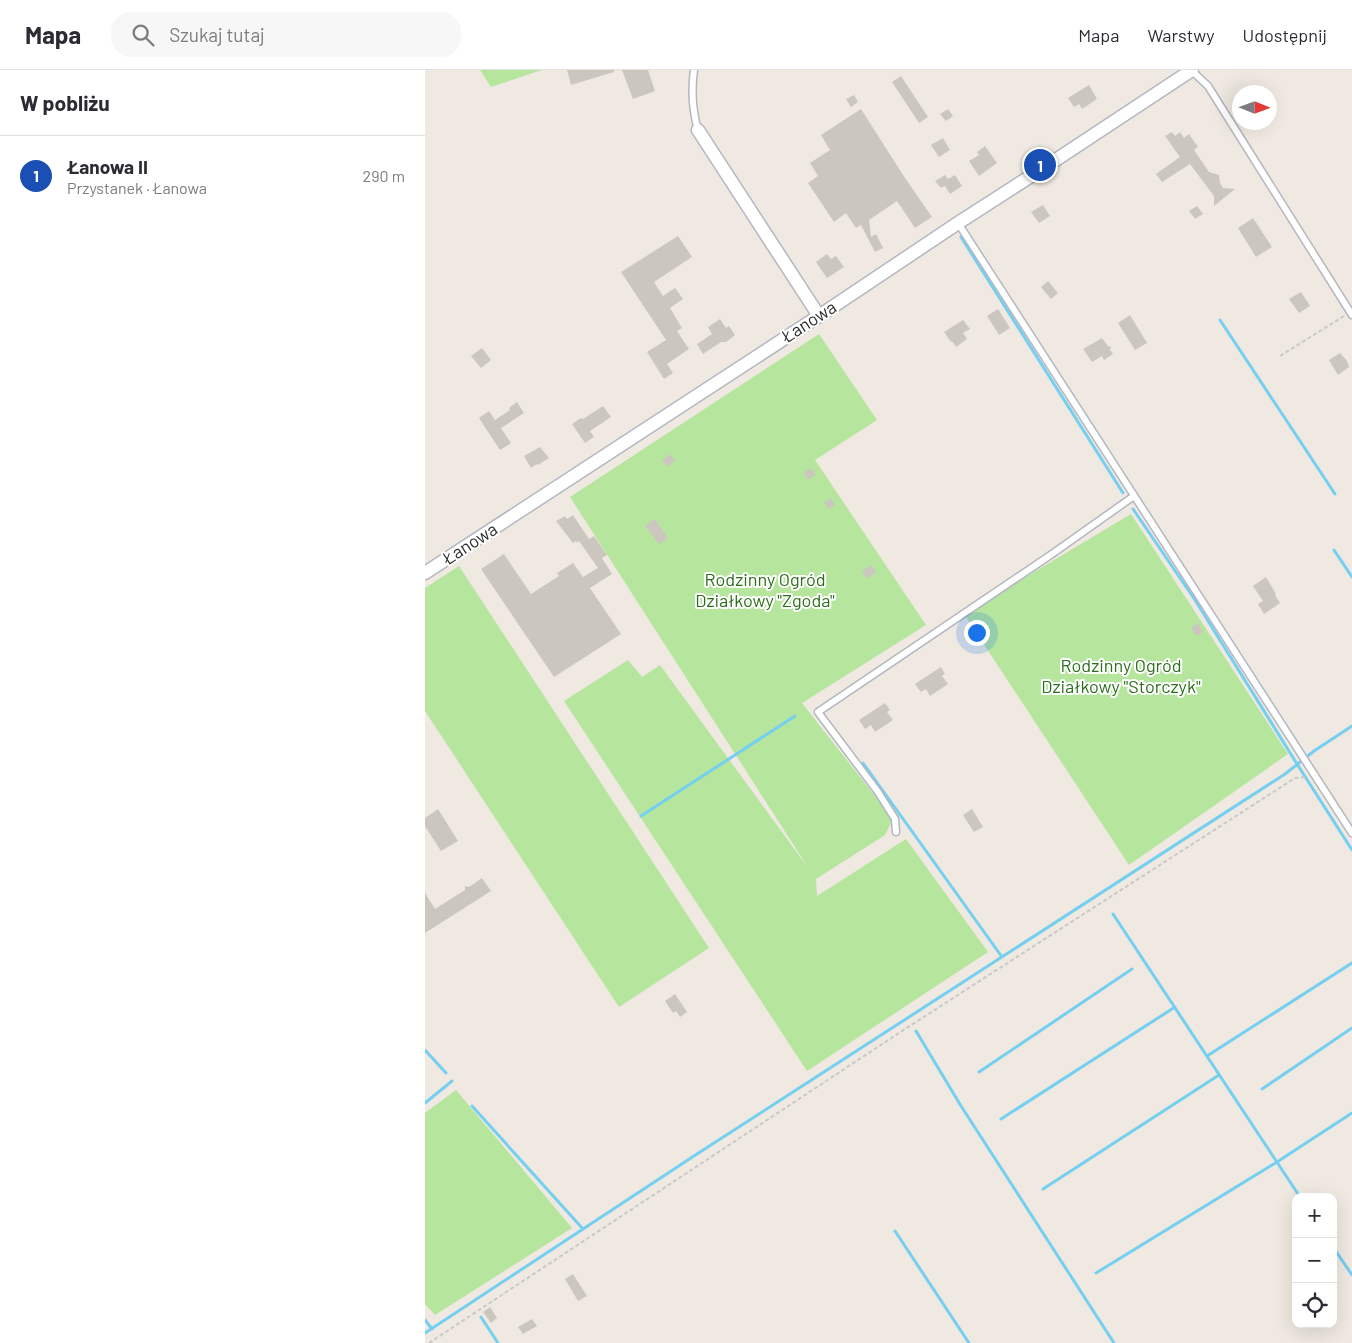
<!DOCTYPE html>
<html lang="pl">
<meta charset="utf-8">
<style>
:root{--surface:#fff;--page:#f7f7f7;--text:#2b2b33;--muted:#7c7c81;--line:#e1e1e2;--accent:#ea580c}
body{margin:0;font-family:Barlow,sans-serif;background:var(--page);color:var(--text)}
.controls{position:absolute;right:15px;bottom:15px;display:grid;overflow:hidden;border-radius:10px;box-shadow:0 5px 20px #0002}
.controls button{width:45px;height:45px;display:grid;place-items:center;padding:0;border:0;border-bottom:1px solid var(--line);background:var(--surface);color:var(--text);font:25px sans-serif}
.compass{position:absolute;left:807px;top:15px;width:45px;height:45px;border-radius:50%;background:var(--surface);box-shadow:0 5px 20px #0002;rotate:91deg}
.you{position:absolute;left:551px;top:562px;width:18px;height:18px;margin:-12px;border:4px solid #fff;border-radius:50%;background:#1a73e8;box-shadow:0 0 0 8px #1a73e833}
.badge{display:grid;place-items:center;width:32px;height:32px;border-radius:50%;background:var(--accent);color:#fff;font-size:16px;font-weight:700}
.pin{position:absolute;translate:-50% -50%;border:2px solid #fff;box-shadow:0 1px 5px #0006}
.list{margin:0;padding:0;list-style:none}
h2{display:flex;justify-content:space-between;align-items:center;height:65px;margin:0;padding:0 20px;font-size:21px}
h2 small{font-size:16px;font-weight:400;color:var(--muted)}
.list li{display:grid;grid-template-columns:32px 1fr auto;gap:15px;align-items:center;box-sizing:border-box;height:80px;padding:0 20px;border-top:1px solid var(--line)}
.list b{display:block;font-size:19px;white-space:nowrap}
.list p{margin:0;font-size:16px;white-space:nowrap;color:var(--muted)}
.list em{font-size:16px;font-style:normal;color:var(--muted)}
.icon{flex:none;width:28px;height:28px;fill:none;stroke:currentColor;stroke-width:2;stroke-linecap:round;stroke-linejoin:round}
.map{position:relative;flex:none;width:927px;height:1273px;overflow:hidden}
header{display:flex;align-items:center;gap:30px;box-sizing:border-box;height:70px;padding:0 25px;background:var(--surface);border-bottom:1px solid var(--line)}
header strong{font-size:24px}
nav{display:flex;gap:28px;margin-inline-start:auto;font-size:18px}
.search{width:350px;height:45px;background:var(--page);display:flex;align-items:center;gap:12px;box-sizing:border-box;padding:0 18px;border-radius:20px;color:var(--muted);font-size:19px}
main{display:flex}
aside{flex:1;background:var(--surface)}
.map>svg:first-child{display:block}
</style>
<header>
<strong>Mapa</strong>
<div class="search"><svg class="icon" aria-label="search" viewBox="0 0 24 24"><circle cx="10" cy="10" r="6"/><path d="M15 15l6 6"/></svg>Szukaj tutaj</div>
<nav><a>Mapa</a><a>Warstwy</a><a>Udostępnij</a></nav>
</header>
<main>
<aside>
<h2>W pobliżu<small></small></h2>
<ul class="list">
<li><span class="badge" style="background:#1a4fb4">1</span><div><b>Łanowa II</b><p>Przystanek · Łanowa</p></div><em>290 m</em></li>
</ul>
</aside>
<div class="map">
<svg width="927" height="1273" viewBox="0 0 927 1273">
<rect width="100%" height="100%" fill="#efe9e1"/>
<path fill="#b6e59e" d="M55 0H117L66 17Z
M394 264 452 350 390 390 501 555 377 633 468 749 460 765 391 809 392 826 481 769 563 882 382 1001 139 631 203 590 217 607 235 595 384 799 145 427Z
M706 444 863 684 704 795 539 544Z
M34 496 284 878 194 937 0 641V518Z
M31 1020 147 1158 10 1245 0 1234V1043Z"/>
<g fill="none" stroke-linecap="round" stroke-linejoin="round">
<path stroke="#75cff0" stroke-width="3" d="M536 167 698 423
M795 250 910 424
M708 439 770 530 872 694 927 780
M909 480 927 507
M438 693 577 887
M216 746 370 646
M688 844 875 1127
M491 961 536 1036 689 1273
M0 980 21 1003
M782 986 927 893
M554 1002 707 899
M837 1019 927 958
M0 1033 27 1011
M47 1036 158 1159
M576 1049 750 937
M618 1119 794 1005
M470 1161 544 1273
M908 1177 927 1205
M671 1203 852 1092 927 1043
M56 1247 73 1273
M0 1250 7 1259
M0 1263 272 1084 860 704 889 681 927 656"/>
</g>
<path fill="#cbc7bf" d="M142 0H189V2L146 15Z
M197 0H223L230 21 208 29Z
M476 6 503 47 494 53 467 12Z
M664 15 672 29 657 39 654 34 649 37 643 28Z
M429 25 433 32 426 37 421 29Z
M436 39 480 108 507 147 490 158 472 131 444 150 446 167 451 164 458 178 450 182 436 155 431 158 421 143 409 152 383 113 393 106 385 93 405 80 396 65Z
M523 39 528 46 521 51 515 44Z
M747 62 750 66 755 62 759 68 764 64 773 77 769 80 784 102 794 105 795 113 798 118 810 119 789 136V126L765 94 737 112 731 104 755 87 740 66Z
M518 68 525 80 514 87 506 75Z
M560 76 572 93 554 106 544 91 554 85 552 82Z
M520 105 523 109 530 105 537 116 525 124 520 116 516 118 510 111Z
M618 135 625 146 614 153 606 142Z
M772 136 778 144 770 149 764 141Z
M828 148 847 177 831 187 813 158Z
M253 166 267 187 229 212 238 226 250 218 258 229 245 238 257 258 252 261 264 279 242 294 248 303 239 309 222 282 241 270 196 202Z
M402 184 406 189 411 186 419 197 402 208 391 192Z
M623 211 633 223 626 229 616 217Z
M876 222 885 236 874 243 864 229Z
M573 239 585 258 574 265 562 246Z
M705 245 722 273 710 280 693 253Z
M295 249 301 258 304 256 310 265 301 272H296L278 284 272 274 287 264 283 257Z
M538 250 545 259 538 263 542 269 531 277 527 271 526 272 519 262Z
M677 268 683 276 686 277 685 280 688 284 679 290 677 286 667 292 658 279Z
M57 278 66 290 56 298 46 286Z
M915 283 922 291 924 297 913 305 904 290Z
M92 332 99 343 76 358 86 373 75 380 54 348 64 341 70 350 85 340 84 338Z
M178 336 186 347 165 361 169 367 160 373 147 354 156 348 158 349Z
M115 377 124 388 113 395 112 394 106 398 99 386Z
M245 384 250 391 242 397 237 390Z
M385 398 391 404 384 410 378 403Z
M406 428 410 435 403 439 399 433Z
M148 445 164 469 169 466 182 485 177 488 187 504 165 518 196 564 129 607 56 499 79 484 106 524 134 506 132 503 148 493 158 507 173 498 154 471 152 473 151 471 148 473 131 451 140 446 142 449Z
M230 449 243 468 234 474 220 456Z
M446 495 451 502 442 509 437 501Z
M841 507 851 524 850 525 855 533 839 544 833 534 838 531 828 516Z
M773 553 778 562 771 566 766 558Z
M516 597 520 604 517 606 523 614 505 626 501 619 496 622 490 614Z
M460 633 465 640 462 642 468 650 450 662 446 655 440 659 434 650Z
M13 739 33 771 16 781 0 756V748Z
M547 739 558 757 549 762 538 745Z
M57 808 66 821 0 863V823L10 839 40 820V816L44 817Z
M250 924 262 942 255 947 251 941 248 943 240 931Z
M148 1204 162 1226 153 1231 140 1209Z
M65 1237 72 1248 66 1253 58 1242Z
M107 1249 112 1256 98 1264 93 1257Z"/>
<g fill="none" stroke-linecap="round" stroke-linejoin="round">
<defs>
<path id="lane" d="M269 0C266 21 267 39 273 60
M766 0 783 16 927 245
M533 153 927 763
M471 762 470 749 453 722 393 642 627 484 709 426"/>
<path id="street" d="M273 60 394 246
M0 503 394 246 533 153 617 99 767 0"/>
</defs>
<use href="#lane" stroke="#b4b7c1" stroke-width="9"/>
<use href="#street" stroke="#b4b7c1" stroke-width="15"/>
<path stroke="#c9c9c9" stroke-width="2" stroke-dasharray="4 2.5" stroke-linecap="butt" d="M855 286 919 246
M4 1273 480 959 870 708 881 707"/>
<use href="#lane" stroke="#fff" stroke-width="6"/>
<use href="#street" stroke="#fff" stroke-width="12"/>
</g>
<g text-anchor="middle" stroke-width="4" stroke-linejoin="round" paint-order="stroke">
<g font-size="18" fill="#2e2e2e" stroke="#fff">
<text transform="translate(384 252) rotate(-33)" y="6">Łanowa</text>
<text transform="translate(45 474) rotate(-33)" y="6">Łanowa</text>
</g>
<g font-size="18" fill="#2c6e1b" stroke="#fff">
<text x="340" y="516">Rodzinny Ogród<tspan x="340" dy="21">Działkowy "Zgoda"</tspan></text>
<text x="696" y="602">Rodzinny Ogród<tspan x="696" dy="21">Działkowy "Storczyk"</tspan></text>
</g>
</g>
</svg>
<div class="controls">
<button>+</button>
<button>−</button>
<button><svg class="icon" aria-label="locate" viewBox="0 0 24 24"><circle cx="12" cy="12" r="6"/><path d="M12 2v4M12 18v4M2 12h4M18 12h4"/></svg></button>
</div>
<svg class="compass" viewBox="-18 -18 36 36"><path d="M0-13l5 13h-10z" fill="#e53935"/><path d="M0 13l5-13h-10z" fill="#7c7c81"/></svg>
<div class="you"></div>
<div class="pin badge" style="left:615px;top:95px;background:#1a4fb4">1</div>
</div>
</main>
